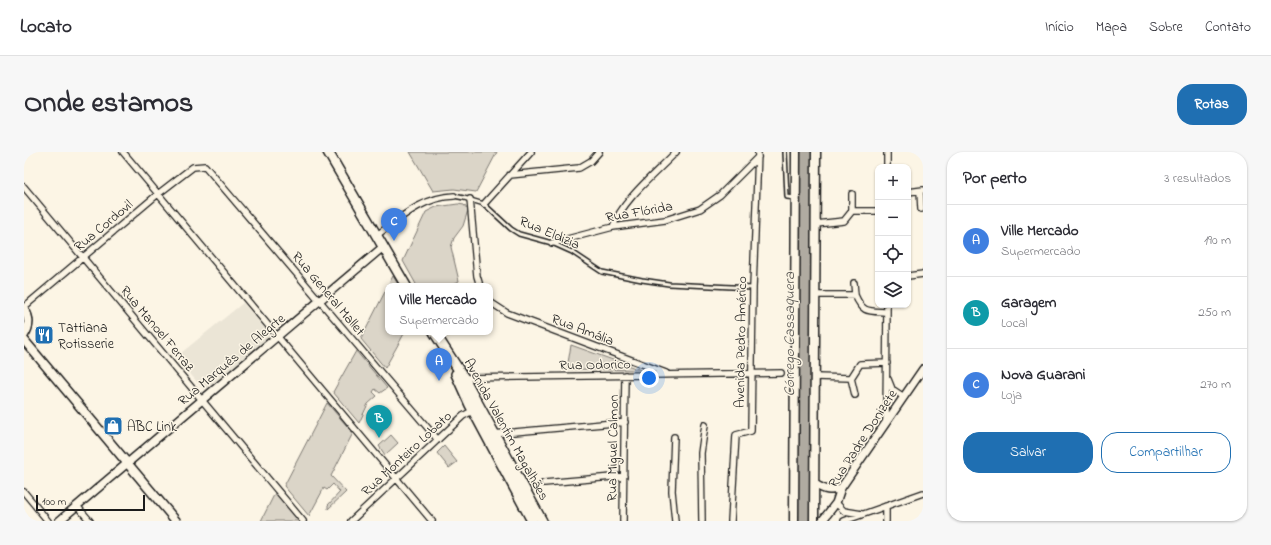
<!DOCTYPE html>
<html lang="pt">
<meta charset="utf-8">
<style>
:root{--surface:#fff;--page:#f7f7f7;--text:#2b2b33;--muted:#7c7c81;--line:#e1e1e2;--accent:#1f6fb2}
body{margin:0;font-family:"Indie Flower",sans-serif;background:var(--page);color:var(--text)}
.controls{position:absolute;right:12px;top:12px;display:grid;overflow:hidden;border-radius:8px;box-shadow:0 1px 3px #0004}
.controls button{width:36px;height:36px;display:grid;place-items:center;padding:0;border:0;border-bottom:1px solid var(--line);background:var(--surface);color:var(--text);font:20px sans-serif}
.scale{position:absolute;left:12px;bottom:10px;width:109px;box-sizing:border-box;padding-left:4px;border:2px solid #1c1c1c;border-top:0;font-size:11px;line-height:14px;white-space:nowrap;color:#1c1c1c;-webkit-text-stroke:3px #fcf5e5;paint-order:stroke}
.you{position:absolute;left:625px;top:226px;width:14px;height:14px;margin:-10px;border:3px solid #fff;border-radius:50%;background:#1a73e8;box-shadow:0 0 0 6px #1a73e833}
.badge{display:grid;place-items:center;width:26px;height:26px;border-radius:50%;background:var(--accent);color:#fff;font-size:13px;font-weight:700}
.pin{position:absolute;translate:-50% -33px;filter:drop-shadow(0 1px 2px #0008)}
.pin::after{content:'';position:absolute;top:21px;width:14px;height:12px;background:inherit;clip-path:polygon(0 0,100% 0,50% 100%)}
.popup{position:absolute;left:361px;top:131px;width:108px;height:52px;box-sizing:border-box;display:grid;place-content:center;border-radius:8px;background:var(--surface);filter:drop-shadow(0 1px 3px #0005);font-size:13px;white-space:nowrap;color:var(--muted)}
.popup b{font-size:15px;color:var(--text)}
.popup::after{content:'';position:absolute;left:50%;top:100%;margin-left:-8px;border:8px solid transparent;border-top-color:var(--surface)}
.list{margin:0;padding:0;list-style:none}
h2{display:flex;justify-content:space-between;align-items:center;height:52px;margin:0;padding:0 16px;font-size:17px}
h2 small{font-size:13px;font-weight:400;color:var(--muted)}
.list li{display:grid;grid-template-columns:26px 1fr auto;gap:12px;align-items:center;box-sizing:border-box;height:72px;padding:0 16px;border-top:1px solid var(--line)}
.list b{display:block;font-size:15px;white-space:nowrap}
.list p{margin:0;font-size:13px;white-space:nowrap;color:var(--muted)}
.list em{font-size:13px;font-style:normal;color:var(--muted)}
.actions{display:flex;gap:8px;padding:12px 16px}
.actions a{flex:1;padding:9px 0;border:1px solid var(--accent);border-radius:16px;text-align:center;font-size:14px;color:var(--accent)}
.actions .main{background:var(--accent);color:#fff}
.icon{flex:none;width:22px;height:22px;fill:none;stroke:currentColor;stroke-width:2;stroke-linecap:round;stroke-linejoin:round}
.map{position:relative;flex:none;width:899px;height:369px;overflow:hidden;border-radius:16px}
header{display:flex;align-items:center;gap:24px;box-sizing:border-box;height:56px;padding:0 20px;background:var(--surface);border-bottom:1px solid var(--line)}
header strong{font-size:19px}
nav{display:flex;gap:22px;margin-inline-start:auto;font-size:14px}
.intro{display:flex;align-items:center;justify-content:space-between;box-sizing:border-box;height:96px;padding:0 24px}
h1{margin:0;font-size:28px}
.button{padding:10px 18px;border-radius:16px;background:var(--accent);color:#fff;font-size:14px;font-weight:700}
main{display:flex;gap:24px;padding:0 24px}
aside{flex:1;background:var(--surface);border-radius:16px;box-shadow:0 1px 3px #0004}
.map>svg:first-child{display:block}
</style>
<header>
<strong>Locato</strong>
<nav><a>Início</a><a>Mapa</a><a>Sobre</a><a>Contato</a></nav>
</header>
<div class="intro"><h1>Onde estamos</h1><a class="button">Rotas</a></div>
<main>
<div class="map">
<svg width="899" height="369" viewBox="0 0 899 369">
<rect width="100%" height="100%" fill="#fcf5e5"/>
<filter id="ink" filterUnits="userSpaceOnUse"><feTurbulence type="fractalNoise" baseFrequency=".025" numOctaves="2"/><feDisplacementMap in="SourceGraphic" scale="8" xChannelSelector="R" yChannelSelector="G"/><feConvolveMatrix kernelMatrix="1 2 1 2 8 2 1 2 1" color-interpolation-filters="sRGB"/></filter>
<g filter="url(#ink)">
<path fill="#ebe5d6" d="M219 151 244 180V186L182 237H179L152 205Z"/>
<path fill="#dbd5c8" stroke="#7c7872" d="M386 0H473L452 40 430 37 409 39Z
M434 52 440 53 444 58 439 74 430 86 427 95 435 129 426 134H393L379 109 402 60 412 55Z
M369 124 375 134H364V180H381L361 216 337 187Z
M547 193 617 218 543 217Z
M332 199 363 236 356 241 351 237 349 240 353 244 344 252 335 271 309 240Z
M303 251 329 281 307 324 322 340 304 357V353L316 340 309 332 303 338 300 336 285 364 260 334Z
M367 283 374 291 361 303 355 294Z
M420 294 433 310 425 316 413 301Z
M251 341 277 369H237Z"/>
<g fill="none" stroke-linecap="round" stroke-linejoin="round">
<path stroke="#b0aba1" stroke-width="13" d="M780 365 782 0"/>
<defs>
<path id="service" d="M761 0 763 45 772 46
M430 44 440 46 460 52 487 77 495 82 528 91 548 100 578 120 618 128 645 132 729 136"/>
<path id="minor" d="M99 0 408 369
M863 15V0
M486 23 555 16 567 9 575 0
M0 35 279 369
M896 39 897 57
M884 40 899 38
M446 47 453 124 456 134
M460 52 507 0
M828 59V42
M792 72 820 69 828 59H854
M589 75C597 49 633 20 652 0
M353 83C376 66 399 45 430 44
M528 91 589 75 641 68 676 57 696 43 734 5
M884 124 899 122
M830 131 831 143
M792 143H831C839 161 843 159 863 160
M466 150 483 161 642 221
M0 155 134 42 169 15 181 14 414 288
M791 225 827 226 836 212 863 211
M439 226 757 221
M827 226 831 243
M864 227 868 237 880 245
M862 271 863 153
M468 282 601 270
M650 285 648 339 651 369
M520 331 600 324
M0 340 24 369
M812 351 820 359 838 362
M53 354 66 369
M862 354V369
M327 369 439 264 450 258
M599 369 601 223
M678 369 677 301 681 273
M707 369 712 283 727 279 729 136 734 0
M820 369 899 341"/>
<path id="tertiary" d="M791 332C800 338 807 340 817 336
M35 369 359 95
M798 369 812 351 817 336 899 217"/>
<path id="secondary" d="M0 157C6 166 6 174 0 183
M0 188 152 369
M770 369 772 0
M790 369 792 0"/>
<path id="primary" d="M304 0 382 134
M410 180 440 226 518 369
M432 222 446 253 508 369"/>
</defs>
<use href="#service" stroke="#1c1c1c" stroke-width="6"/>
<use href="#minor" stroke="#1c1c1c" stroke-width="8"/>
<use href="#tertiary" stroke="#1c1c1c" stroke-width="10"/>
<use href="#secondary" stroke="#1c1c1c" stroke-width="11"/>
<use href="#primary" stroke="#1c1c1c" stroke-width="12"/>
<use href="#service" stroke="#fcf5e5" stroke-width="3"/>
<use href="#minor" stroke="#fcf5e5" stroke-width="5.5"/>
<use href="#tertiary" stroke="#fcf5e5" stroke-width="7"/>
<use href="#secondary" stroke="#fcf5e5" stroke-width="8"/>
<use href="#primary" stroke="#fcf5e5" stroke-width="9"/>
</g>
</g>
<defs>
<symbol id="restaurant-square" viewBox="-11 -11 22 22"><rect x="-9" y="-9" width="18" height="18" rx="4" fill="#1f6fb2" stroke="#fcf5e5"/><path d="M-5-6h1v4h1v-4h1v4h1v-4h1v5L-1.5 .5V6h-2V.5L-5-1ZM5-6V6H3V1.5H1.5Q1.5-4 5-6Z" fill="#fff"/></symbol>
<symbol id="shop-square" viewBox="-11 -11 22 22"><rect x="-9" y="-9" width="18" height="18" rx="4" fill="#1f6fb2" stroke="#fcf5e5"/><path d="M-5-2.5h2.3a2.7 3.5 0 0 1 5.4 0H5L5.5 6h-11ZM-1.5-2.5h3a1.5 2.3 0 0 0-3 0Z" fill="#fff"/></symbol>
</defs>
<g fill-rule="evenodd">
<use href="#restaurant-square" x="9" y="172" width="22" height="22"/>
<use href="#shop-square" x="78" y="263" width="22" height="22"/>
</g>
<g text-anchor="middle" stroke-width="3" stroke-linejoin="round" paint-order="stroke">
<g font-size="14" fill="#1c1c1c" stroke="#fcf5e5">
<text transform="translate(615 59) rotate(-10)" y="5">Rua Flórida</text>
<text transform="translate(79 73) rotate(-40)" y="5">Rua Cordovil</text>
<text transform="translate(526 80) rotate(23)" y="5">Rua Eldizia</text>
<text transform="translate(305 141) rotate(50)" y="5">Rua General Mallet</text>
<text transform="translate(134 176) rotate(50)" y="5">Rua Manoel Ferraz</text>
<text transform="translate(559 177) rotate(21)" y="5">Rua Amália</text>
<text transform="translate(716 190) rotate(-89)" y="5">Avenida Pedro Américo</text>
<text transform="translate(207 207) rotate(-40)" y="5">Rua Marquês de Alegrte</text>
<text transform="translate(571 212) rotate(-1)" y="5">Rua Odorico</text>
<text transform="translate(483 277) rotate(61)" y="5">Avenida Valentim Magalhães</text>
<text transform="translate(838 286) rotate(-57)" y="5">Rua Padre Donizete</text>
<text transform="translate(588 296) rotate(-89)" y="5">Rua Miguel Calmon</text>
<text transform="translate(382 301) rotate(-43)" y="5">Rua Monteiro Lobato</text>
</g>
<g font-size="14" fill="#1c1c1c" stroke="#fcf5e5" text-anchor="start">
<text x="34" y="180">Tattiana<tspan x="34" dy="16">Rotisserie</tspan></text>
<text x="103" y="279">ABC Link</text>
</g>
<g font-size="15" font-style="italic" fill="#575551" stroke="#fcf5e5">
<text transform="translate(765 182) rotate(-90)" y="5">Córrego Cassaquera</text>
</g>
</g>
</svg>
<div class="controls">
<button>+</button>
<button>−</button>
<button><svg class="icon" aria-label="locate" viewBox="0 0 24 24"><circle cx="12" cy="12" r="6"/><path d="M12 2v4M12 18v4M2 12h4M18 12h4"/></svg></button>
<button><svg class="icon" aria-label="layers" viewBox="0 0 24 24"><path d="M12 4l9 5-9 5-9-5zM3 14l9 5 9-5"/></svg></button>
</div>
<div class="scale">100 m</div>
<div class="you"></div>
<div class="pin badge" style="left:415px;top:229px;background:#3f7fe0">A</div>
<div class="popup"><b>Ville Mercado</b>Supermercado</div>
<div class="pin badge" style="left:355px;top:286px;background:#0f9aa8">B</div>
<div class="pin badge" style="left:370px;top:89px;background:#3f7fe0">C</div>
</div>
<aside>
<h2>Por perto<small>3 resultados</small></h2>
<ul class="list">
<li><span class="badge" style="background:#3f7fe0">A</span><div><b>Ville Mercado</b><p>Supermercado</p></div><em>190 m</em></li>
<li><span class="badge" style="background:#0f9aa8">B</span><div><b>Garagem</b><p>Local</p></div><em>250 m</em></li>
<li><span class="badge" style="background:#3f7fe0">C</span><div><b>Nova Guarani</b><p>Loja</p></div><em>270 m</em></li>
</ul>
<div class="actions"><a class="main">Salvar</a><a>Compartilhar</a></div>
</aside>
</main>
